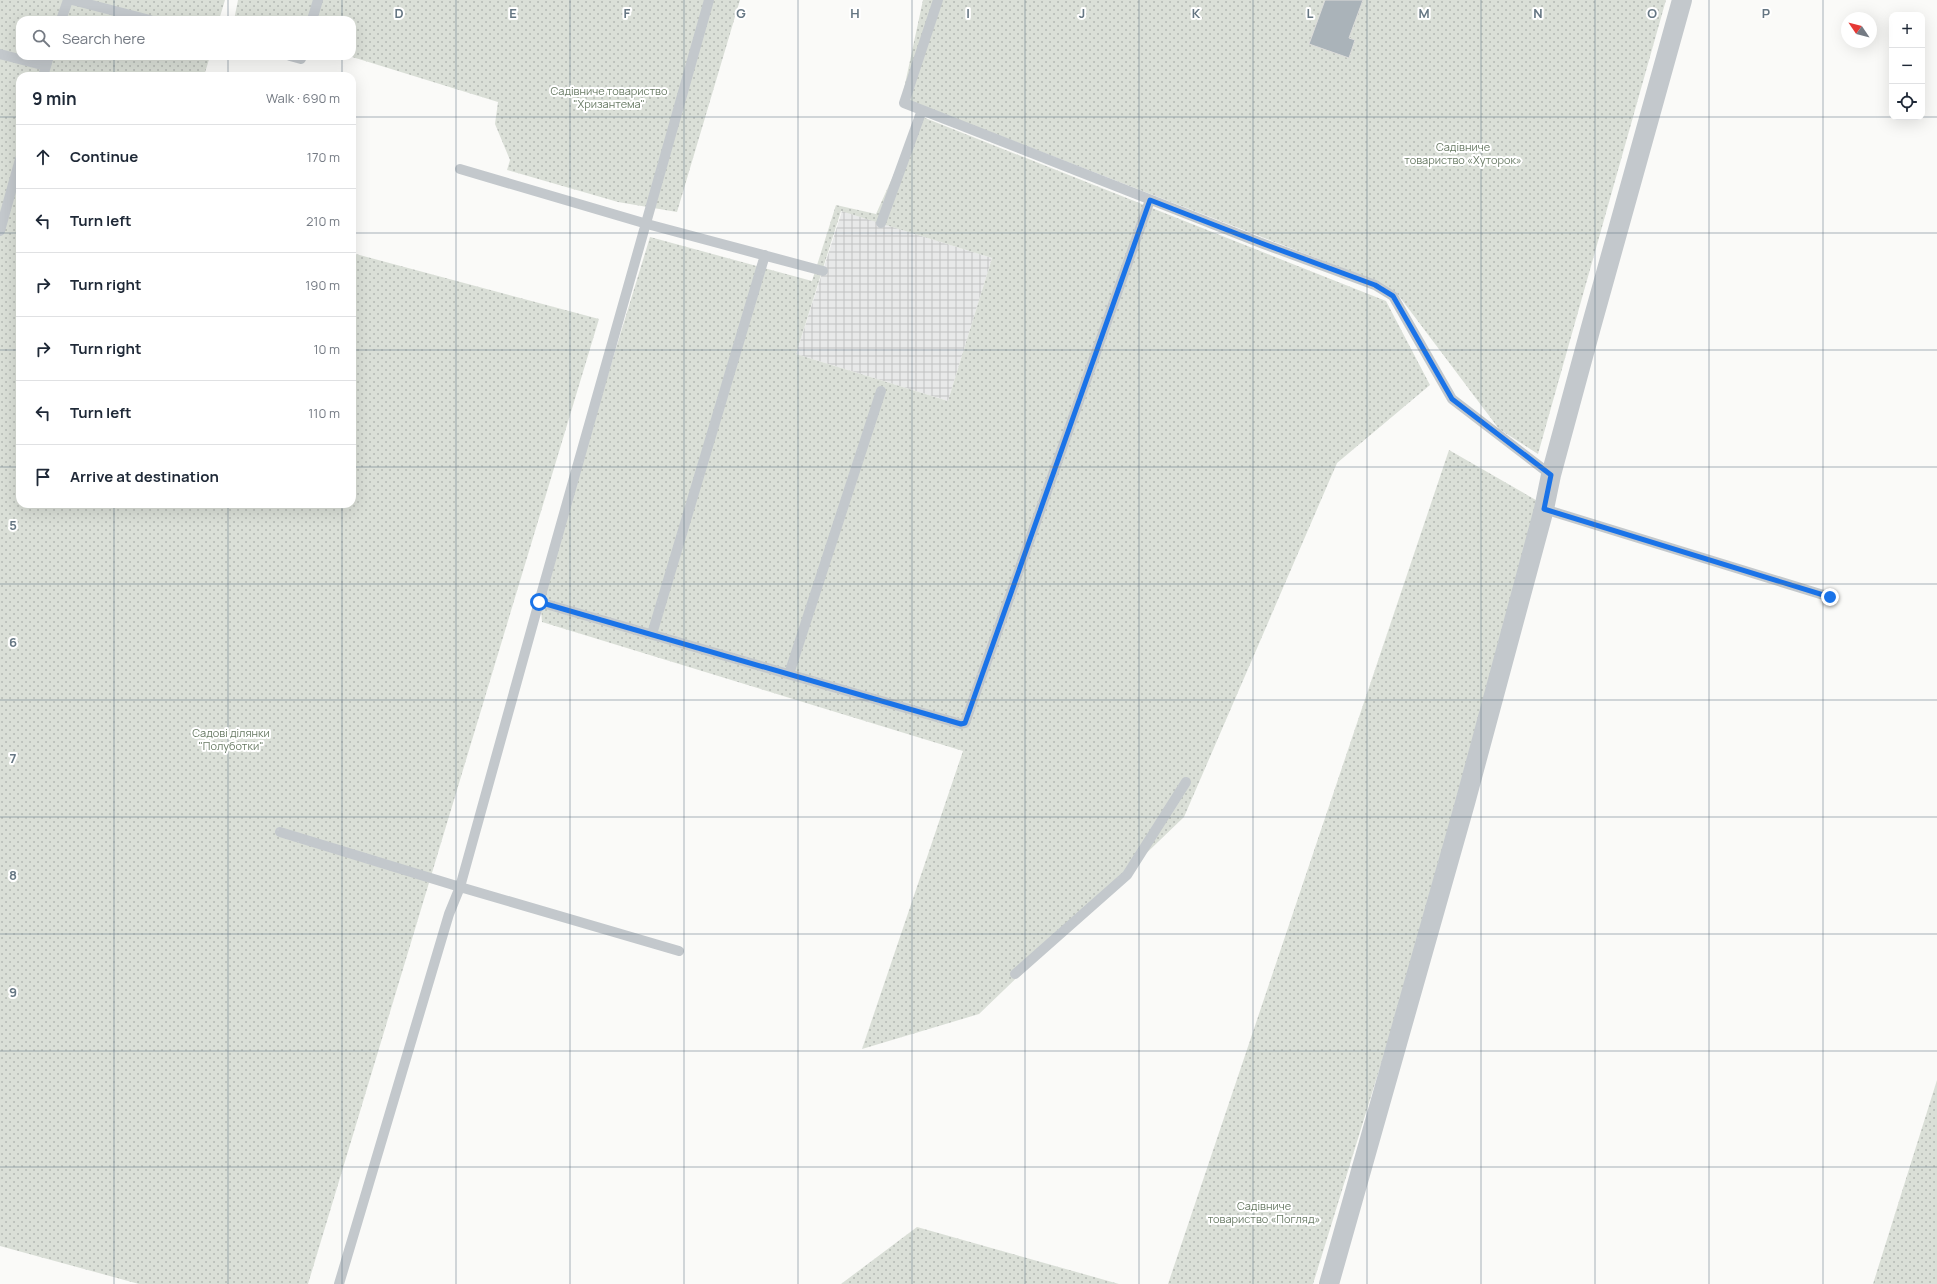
<!DOCTYPE html>
<meta charset="utf-8">
<style>
:root{--surface:#fff;--page:#f6f6f7;--text:#1f2937;--muted:#747a83;--line:#e0e1e3}
body{margin:0;font-family:Manrope,sans-serif;background:var(--page);color:var(--text)}
.controls{position:absolute;right:12px;top:12px;display:grid;overflow:hidden;border-radius:8px;box-shadow:0 4px 16px #0002}
.controls button{width:36px;height:36px;display:grid;place-items:center;padding:0;border:0;border-bottom:1px solid var(--line);background:var(--surface);color:var(--text);font:20px sans-serif}
.compass{position:absolute;left:1841px;top:12px;width:36px;height:36px;border-radius:50%;background:var(--surface);box-shadow:0 4px 16px #0002;rotate:305deg}
.stop{position:absolute;width:12px;height:12px;margin:-9px;border:3px solid #1a73e8;border-radius:50%;background:#fff}
.stop.end{background:#1a73e8;border-color:#fff;box-shadow:0 1px 4px #0008}
.list{margin:0;padding:0;list-style:none}
h2{display:flex;justify-content:space-between;align-items:center;height:52px;margin:0;padding:0 16px;font-size:17px}
h2 small{font-size:13px;font-weight:400;color:var(--muted)}
.list li{display:grid;grid-template-columns:26px 1fr auto;gap:12px;align-items:center;box-sizing:border-box;height:64px;padding:0 16px;border-top:1px solid var(--line)}
.list b{display:block;font-size:15px;white-space:nowrap}
.list em{font-size:13px;font-style:normal;color:var(--muted)}
.icon{flex:none;width:22px;height:22px;fill:none;stroke:currentColor;stroke-width:2;stroke-linecap:round;stroke-linejoin:round}
.map{position:relative;flex:none;width:1937px;height:1284px;overflow:hidden}
.search{position:absolute;background:var(--surface);box-shadow:0 4px 16px #0002;left:16px;top:16px;width:340px;height:44px;display:flex;align-items:center;gap:10px;box-sizing:border-box;padding:0 14px;border-radius:12px;color:var(--muted);font-size:15px}
.panel{position:absolute;background:var(--surface);box-shadow:0 4px 16px #0002;left:16px;top:72px;width:340px;height:436px;border-radius:12px}
.map>svg:first-child{display:block}
</style>
<div class="map">
<svg width="1937" height="1284" viewBox="0 0 1937 1284">
<defs>
<pattern id="industrial-grid" width="8" height="8" patternUnits="userSpaceOnUse"><rect width="8" height="8" fill="#e8e9e9"/><path d="M0 4h8M4 0v8" fill="none" stroke="#c0c1c2"/></pattern>
<pattern id="grass-dots" width="8" height="8" patternUnits="userSpaceOnUse"><rect width="8" height="8" fill="#dadfd7"/><path d="M2 2h.1M6 6h.1" fill="none" stroke="#b4b9b4" stroke-width="1.8" stroke-linecap="round"/></pattern>
</defs>
<rect width="100%" height="100%" fill="#fafaf8"/>
<path fill="url(#industrial-grid)" d="M842 211 992 258 948 401 796 354Z"/>
<path fill="url(#grass-dots)" fill-rule="evenodd" d="M0 0H225L219 20H20V56H210L204 76H20V504H352V253L599 319 308 1284H139L0 1246Z
M238 0H740L677 212 618 202 507 170 510 160 495 124 498 102 349 56H352V20H234Z
M923 0H1666L1538 454 1499 429 1396 292 1355 273 902 98Z
M920 116 1386 301 1430 385 1337 463 1184 817 979 1014 862 1049 963 751 542 622 540 597 650 237 812 281 836 205 876 214ZM841 211 992 258 948 401 796 354Z
M1449 450 1541 503 1394 1022 1313 1284H1168Z
M1937 1080V1284H1873Z
M917 1227 1119 1284H841Z"/>
<path fill="#aab3b9" stroke="#dcdcda" d="M1325 0H1363L1349 38 1355 40 1349 58 1309 44Z"/>
<g fill="none" stroke-linecap="round" stroke-linejoin="round">
<path stroke="#c3c8cc" stroke-width="10" d="M72 0 150 20
M938 0 904 103 1261 243 1375 285 1393 296 1452 399 1551 475
M61 20 68 0
M312 20 318 0
M0 54 46 66
M290 56 301 59V56
M43 76 49 56
M460 169 647 224 823 271
M881 223 922 110
M0 231 20 159
M1544 509 1830 597
M539 602 961 724 965 723 1150 200
M652 634 765 255
M789 674 881 391
M280 832 460 887 679 951
M1015 974 1127 875 1186 782
M339 1284 449 914 460 887 539 602 709 0"/>
<path stroke="#c3c8cc" stroke-width="20" d="M1329 1284 1465 803 1544 509 1551 475 1591 327 1682 0"/>
</g>
<g fill="none" stroke-linecap="round" stroke-linejoin="round">
<path stroke="#1a73e8" stroke-width="5" d="M539 602 961 724 965 723 1150 200 1261 243 1375 285 1393 296 1452 399 1551 475 1544 509 1830 597"/>
</g>
<path fill="none" stroke="#657683" stroke-width="1" stroke-opacity="0.55" d="M114 0V20M228 0V20M342 0V20M456 0V1284M570 0V1284M684 0V1284M798 0V1284M912 0V1284M1025 0V1284M1139 0V1284M1253 0V1284M1367 0V1284M1481 0V1284M1595 0V1284M1709 0V1284M1823 0V1284M114 56V76M228 56V76M342 56V76M0 117H20M352 117H1892M1922 117H1937M0 233H20M352 233H1937M0 350H20M352 350H1937M0 467H20M352 467H1937M114 504V1284M228 504V1284M342 504V1284M0 584H1937M0 700H1937M0 817H1937M0 934H1937M0 1051H1937M0 1167H1937"/>
<g text-anchor="middle" stroke-width="4" stroke-linejoin="round" paint-order="stroke">
<g font-size="11" fill="#687a64" stroke="#fff">
<text x="609" y="95">Садівниче товариство<tspan x="609" dy="13">"Хризантема"</tspan></text>
<text x="1463" y="151">Садівниче<tspan x="1463" dy="13">товариство «Хуторок»</tspan></text>
<text x="231" y="737">Садові ділянки<tspan x="231" dy="13">"Полуботки"</tspan></text>
<text x="1264" y="1210">Садівниче<tspan x="1264" dy="13">товариство «Погляд»</tspan></text>
</g>
</g>
<g font-size="13" text-anchor="middle" font-weight="bold" fill="#657683" stroke="#fff" stroke-width="4" stroke-linejoin="round" paint-order="stroke">
<text x="399" y="18">D</text>
<text x="513" y="18">E</text>
<text x="627" y="18">F</text>
<text x="741" y="18">G</text>
<text x="855" y="18">H</text>
<text x="968" y="18">I</text>
<text x="1082" y="18">J</text>
<text x="1196" y="18">K</text>
<text x="1310" y="18">L</text>
<text x="1424" y="18">M</text>
<text x="1538" y="18">N</text>
<text x="1652" y="18">O</text>
<text x="1766" y="18">P</text>
<text x="13" y="530">5</text>
<text x="13" y="647">6</text>
<text x="13" y="763">7</text>
<text x="13" y="880">8</text>
<text x="13" y="997">9</text>
</g>
</svg>
<div class="controls">
<button>+</button>
<button>−</button>
<button><svg class="icon" aria-label="locate" viewBox="0 0 24 24"><circle cx="12" cy="12" r="6"/><path d="M12 2v4M12 18v4M2 12h4M18 12h4"/></svg></button>
</div>
<svg class="compass" viewBox="-18 -18 36 36"><path d="M0-13l5 13h-10z" fill="#e53935"/><path d="M0 13l5-13h-10z" fill="#747a83"/></svg>
<div class="stop" style="left:539px;top:602px"></div>
<div class="stop end" style="left:1830px;top:597px"></div>
<div class="search"><svg class="icon" aria-label="search" viewBox="0 0 24 24"><circle cx="10" cy="10" r="6"/><path d="M15 15l6 6"/></svg>Search here</div>
<section class="panel">
<h2>9 min<small>Walk · 690 m</small></h2>
<ul class="list">
<li><svg class="icon" aria-label="ahead" viewBox="0 0 24 24"><path d="M12 20V5M6 11l6-6 6 6"/></svg><div><b>Continue</b></div><em>170 m</em></li>
<li><svg class="icon" aria-label="left" viewBox="0 0 24 24"><path d="M17 20v-9H6M10 6l-5 5 5 5"/></svg><div><b>Turn left</b></div><em>210 m</em></li>
<li><svg class="icon" aria-label="right" viewBox="0 0 24 24"><path d="M7 20v-9h11M14 6l5 5-5 5"/></svg><div><b>Turn right</b></div><em>190 m</em></li>
<li><svg class="icon" aria-label="right" viewBox="0 0 24 24"><path d="M7 20v-9h11M14 6l5 5-5 5"/></svg><div><b>Turn right</b></div><em>10 m</em></li>
<li><svg class="icon" aria-label="left" viewBox="0 0 24 24"><path d="M17 20v-9H6M10 6l-5 5 5 5"/></svg><div><b>Turn left</b></div><em>110 m</em></li>
<li><svg class="icon" aria-label="arrive" viewBox="0 0 24 24"><path d="M6 21V4h12l-3 4 3 4H6"/></svg><div><b>Arrive at destination</b></div></li>
</ul>
</section>
</div>
